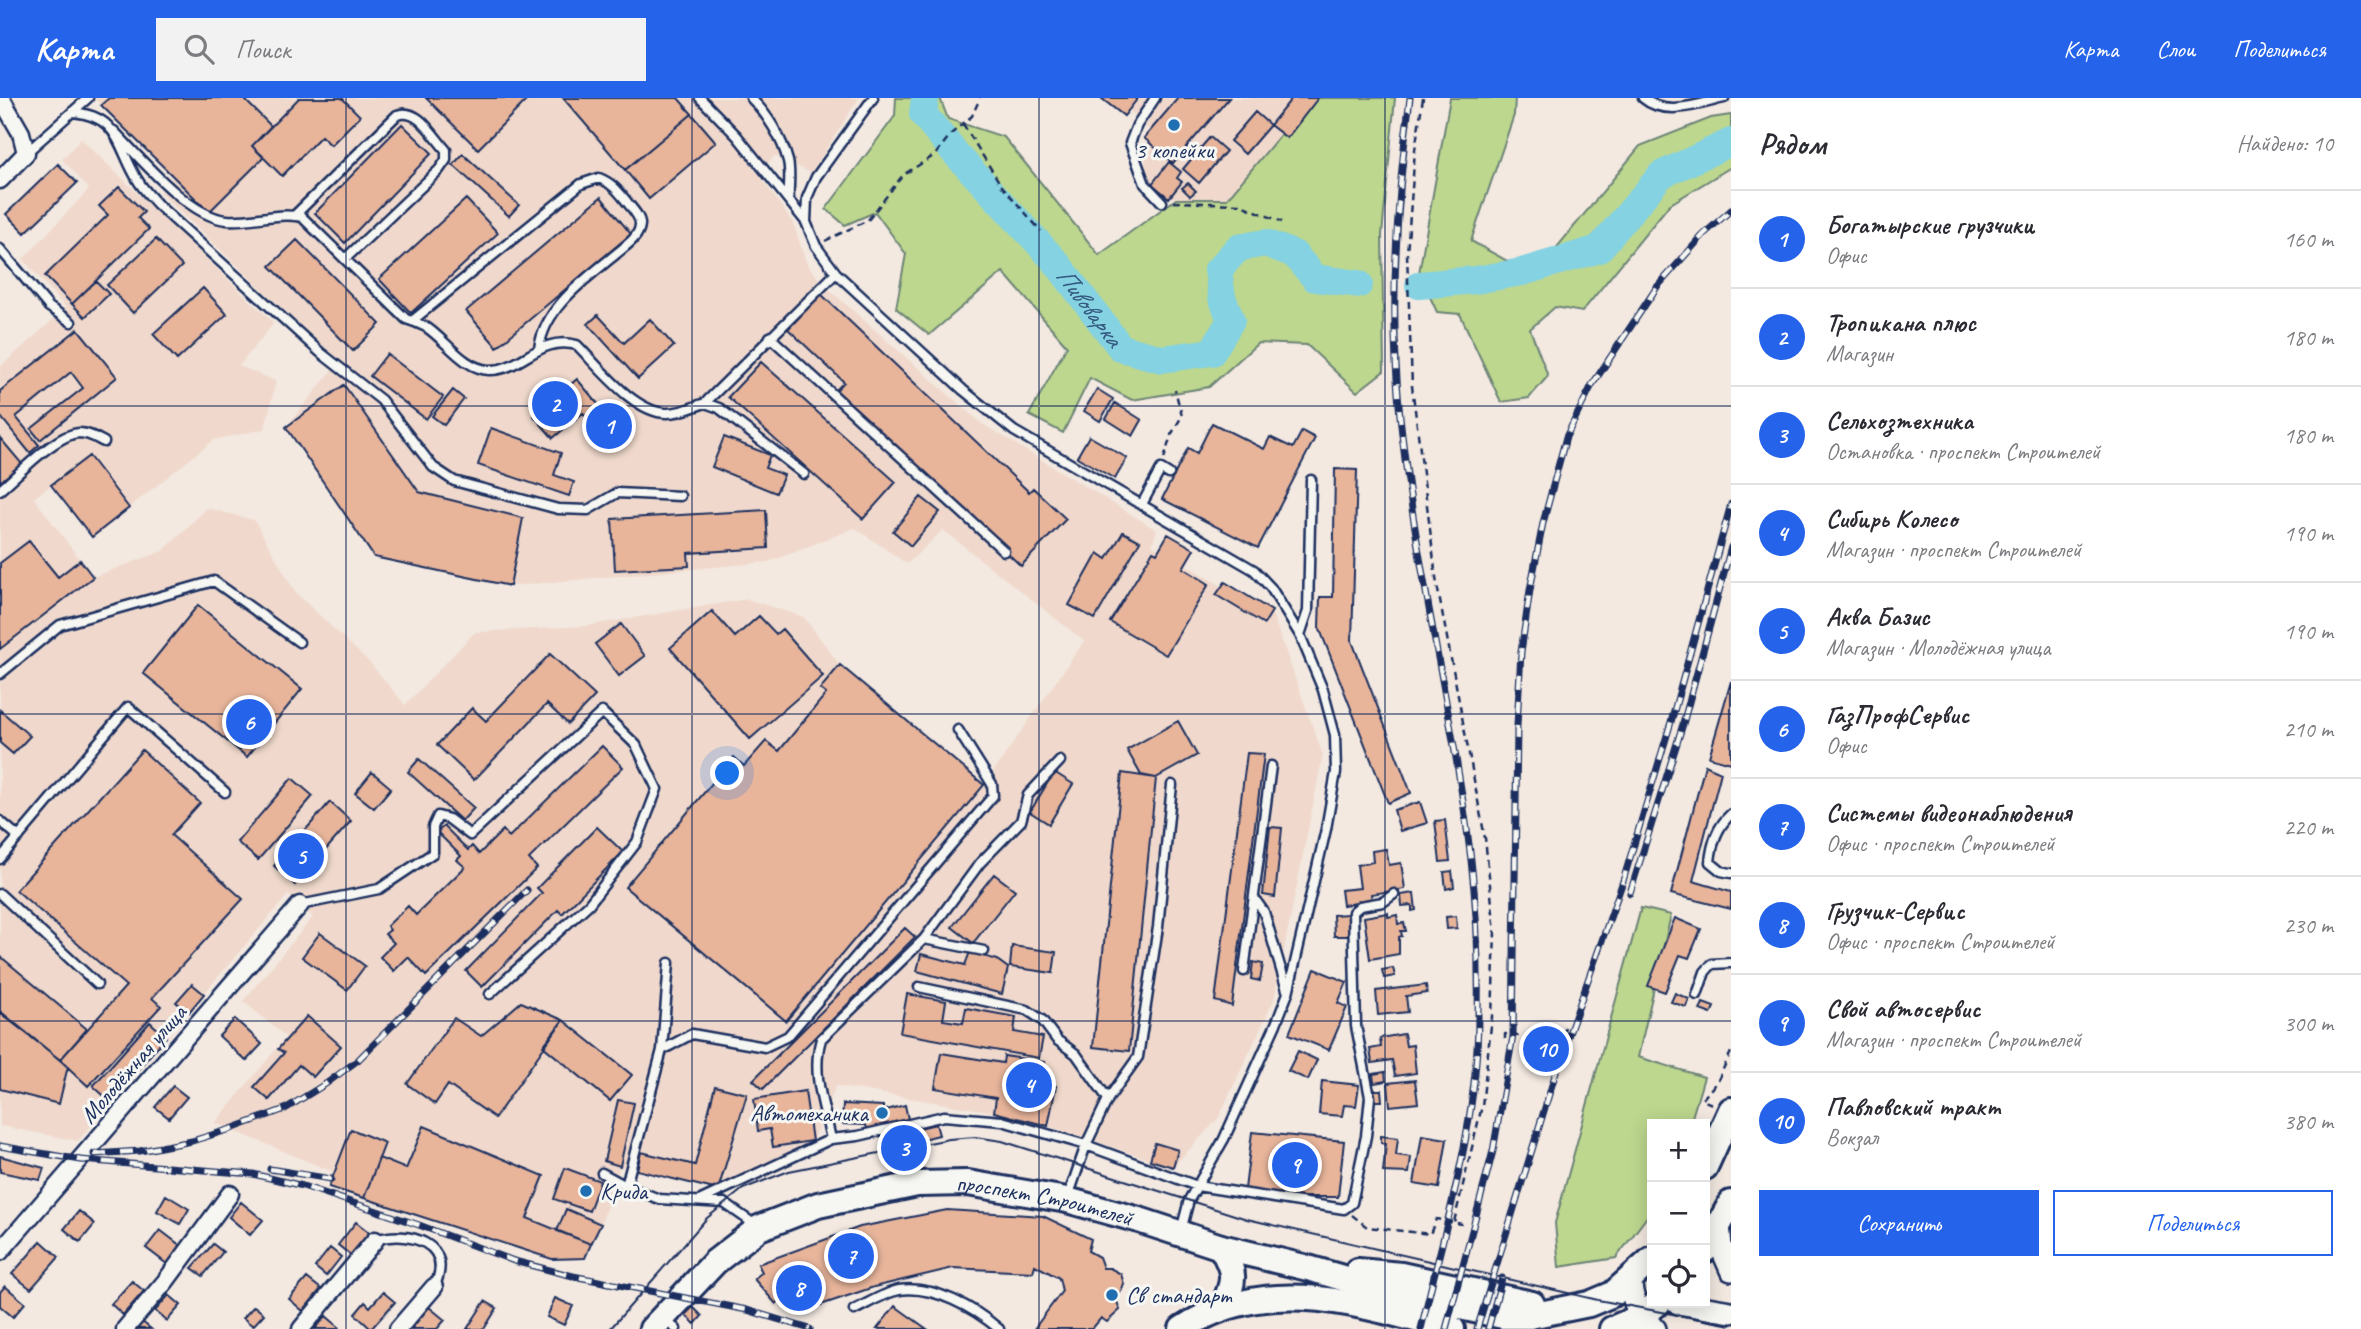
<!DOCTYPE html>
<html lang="ru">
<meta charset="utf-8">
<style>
:root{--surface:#fff;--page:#f2f2f3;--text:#2b2b33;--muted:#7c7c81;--line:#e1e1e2;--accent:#2563eb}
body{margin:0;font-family:Caveat,sans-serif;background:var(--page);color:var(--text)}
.controls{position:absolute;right:21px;bottom:21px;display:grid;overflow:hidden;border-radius:0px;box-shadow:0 4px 18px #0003}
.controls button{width:63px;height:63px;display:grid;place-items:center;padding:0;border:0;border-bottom:2px solid var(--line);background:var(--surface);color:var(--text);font:35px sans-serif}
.you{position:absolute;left:728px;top:676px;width:24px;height:24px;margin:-18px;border:5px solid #fff;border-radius:50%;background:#1a73e8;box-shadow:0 0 0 10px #1a73e833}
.badge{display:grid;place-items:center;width:46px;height:46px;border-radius:50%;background:var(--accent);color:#fff;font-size:23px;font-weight:700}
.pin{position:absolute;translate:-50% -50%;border:4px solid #fff;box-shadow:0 2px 7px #0006}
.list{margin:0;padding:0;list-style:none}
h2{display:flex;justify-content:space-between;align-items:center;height:91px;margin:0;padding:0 28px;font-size:30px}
h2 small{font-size:23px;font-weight:400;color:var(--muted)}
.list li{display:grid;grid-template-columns:46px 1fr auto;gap:21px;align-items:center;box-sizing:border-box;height:98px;padding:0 28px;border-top:2px solid var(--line)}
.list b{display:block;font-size:26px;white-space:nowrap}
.list p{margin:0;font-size:23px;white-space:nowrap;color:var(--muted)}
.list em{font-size:23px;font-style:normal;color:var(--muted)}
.actions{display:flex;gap:14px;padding:21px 28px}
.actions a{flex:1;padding:16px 0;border:2px solid var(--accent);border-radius:0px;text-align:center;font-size:24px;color:var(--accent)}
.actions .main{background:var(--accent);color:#fff}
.icon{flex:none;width:38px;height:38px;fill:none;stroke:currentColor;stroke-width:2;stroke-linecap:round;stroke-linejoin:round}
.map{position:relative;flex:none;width:1731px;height:1231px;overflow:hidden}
header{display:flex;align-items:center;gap:42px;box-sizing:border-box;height:98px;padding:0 35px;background:var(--accent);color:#fff}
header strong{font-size:33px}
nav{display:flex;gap:38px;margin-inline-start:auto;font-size:24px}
.search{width:490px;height:63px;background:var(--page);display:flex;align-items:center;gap:18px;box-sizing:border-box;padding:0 24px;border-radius:0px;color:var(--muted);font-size:26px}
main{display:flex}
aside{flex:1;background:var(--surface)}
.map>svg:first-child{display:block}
</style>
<header>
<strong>Карта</strong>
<div class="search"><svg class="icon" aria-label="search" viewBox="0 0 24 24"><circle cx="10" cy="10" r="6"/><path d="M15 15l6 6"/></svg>Поиск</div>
<nav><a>Карта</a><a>Слои</a><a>Поделиться</a></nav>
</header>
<main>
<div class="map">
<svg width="1731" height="1231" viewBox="0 0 1731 1231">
<rect width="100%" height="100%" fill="#f3e9e1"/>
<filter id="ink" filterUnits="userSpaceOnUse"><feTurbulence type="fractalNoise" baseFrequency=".0143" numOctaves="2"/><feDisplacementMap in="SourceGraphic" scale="14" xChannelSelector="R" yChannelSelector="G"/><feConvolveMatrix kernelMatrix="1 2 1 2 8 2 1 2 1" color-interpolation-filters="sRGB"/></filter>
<g filter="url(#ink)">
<path fill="#f0d9cc" d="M94 0H859L811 75 775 58 758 75 793 125 807 166 824 187 981 325 1157 432 1152 447 1273 518 1323 657 1274 902 1218 1021 1173 1069 1048 1028 994 1014 836 988 812 1043 718 1092 620 1068 601 1126 585 1160 552 1161 329 1089 333 1074 215 1025 286 939 243 903 313 819 288 797 78 1043 0 1028V269L66 210 23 161 89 91 62 61 81 41 274 225 239 268 276 283 265 331 214 342 92 439 51 387 34 400 93 479 163 453 207 410 254 422 296 495 370 565 405 607 475 534 585 528 747 501 804 519 840 567 984 687 1084 543 943 432 907 466 855 430 769 464 510 488 374 459 286 329 339 264 159 94 174 79Z
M1117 0H1311L1227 101H1176L1144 80 1149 32Z"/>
<path fill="#bdd78e" stroke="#6c8376" stroke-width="2" d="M896 0H940L948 21 1004 39 1099 157 1176 101H1227L1311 0H1395L1382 137 1384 273 1357 294 1307 247 1258 245 1209 289 1132 302 1090 280 1063 335 1029 317 1067 248 1003 174 929 237 896 210 906 156 875 114 845 127 826 111 895 18Z
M1450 0H1515L1514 17 1471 143 1518 169 1554 153 1640 48 1711 20 1731 17V69L1669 107 1582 214 1555 209 1530 231 1548 278 1529 300 1501 304 1460 216 1437 214 1419 175Z
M1641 810 1671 817 1638 959 1704 979 1690 1026H1652V1112L1616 1160 1559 1169 1555 1125Z"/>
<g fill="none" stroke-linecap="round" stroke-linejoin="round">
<g stroke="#84d2e2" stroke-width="28">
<path id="s1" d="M925 0 923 16 956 56 1056 164 1121 250 1162 261 1212 254 1231 222 1222 199 1218 172 1238 150 1265 145 1294 156 1315 180 1359 186"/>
<path d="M1419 187 1475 182 1522 174 1599 151 1661 77 1731 44"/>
</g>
</g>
<path fill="#e8b59b" stroke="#1b2f5e" stroke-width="2" d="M109 0H249L246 3 271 28 252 48 264 59 209 114 101 7Z
M299 0H342L360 18 331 47 321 38 282 78 252 48Z
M426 0H529L478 51Z
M563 0H678L692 16 625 72Z
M1101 0H1138L1124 18Z
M1178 0H1229L1173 65 1144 40Z
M1292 0H1318L1287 40 1270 27Z
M1255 14 1270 27 1245 56 1230 43Z
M692 16 716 44 649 101 625 72Z
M402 26 432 55 345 145 315 115Z
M1210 39 1226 53 1199 85 1183 71Z
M463 56 519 107 509 118 453 67Z
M1169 64 1181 74 1177 80 1182 84 1169 100 1152 86Z
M58 66 77 85 25 135 6 116Z
M1188 85 1196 93 1190 98 1182 90Z
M119 89 144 114 138 120 149 131 72 206 45 178 108 117 99 108Z
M601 99 631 136 497 249 466 213Z
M466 101 498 135 411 215 379 181Z
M156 141 182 168 133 215 107 187Z
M297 142 380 226 353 253 270 168Z
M96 183 109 196 85 219 72 206Z
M203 190 227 216 177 262 153 236Z
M821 196 1029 394 1033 390 1066 421 1021 468 836 292 844 284 788 231Z
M598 217 624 245 650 221 674 248 638 281 588 226Z
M78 231 117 279 40 342 31 331 83 290 71 274 16 319 39 347 30 355 0 318V293Z
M387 256 443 299 426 321 370 278Z
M761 264 896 384 863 421 728 299Z
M577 281 625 338 612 349 583 315 553 340 534 318Z
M344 287 419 394 523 420 510 488 374 459 286 329Z
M1097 291 1113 301 1100 323 1084 313Z
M453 292 464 301 444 327 432 318Z
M1115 305 1142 322 1133 338 1106 321Z
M1212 325 1264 351 1270 339 1293 350 1302 333 1315 340 1258 450 1162 401 1188 350 1197 355Z
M491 330 561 355 554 377 574 384 569 398 478 367Z
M1089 338 1127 360 1115 381 1077 359Z
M724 339 770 357 765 370 784 377 776 395 712 369Z
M0 340 22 366 0 384Z
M89 358 129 410 92 439 51 387Z
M1335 371 1357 372 1352 543 1411 695 1388 705 1319 529 1320 499H1333Z
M921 399 940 414 911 448 893 433Z
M766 412 768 450 688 455 689 468 615 472 612 421Z
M1123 434 1140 443 1095 521 1069 507 1098 455 1107 461Z
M1168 436 1194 451 1183 470 1209 486 1166 557 1110 524 1153 453 1157 455Z
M29 443 58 479 80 462 93 479 0 551V465Z
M1225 484 1272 513 1264 526 1216 497Z
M198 507 302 591 247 659 143 575Z
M712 513 735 539 759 518 776 536 782 531 823 578 750 641 670 550Z
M621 526 645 558 619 578 595 546Z
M550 556 595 598 568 626 547 606 474 682 437 647 472 610 486 623Z
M840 567 984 687 786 923 625 789 734 659 744 668 766 643 779 653 826 596 820 591Z
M1731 583V665L1709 659Z
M0 612 30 638 13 656 0 645Z
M1178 623 1197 657 1156 680 1141 677 1127 652Z
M602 648 623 669 529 761 537 770 426 878 408 859 394 873 380 859 394 845 385 836 390 832 387 828 408 808 416 817 465 769 457 762 461 758 437 734 444 728 468 752 472 748 479 756 503 732 509 739Z
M142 652 200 705 171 737 243 801 152 900 161 908 88 988 60 962 126 888 16 792Z
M1247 655 1264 656 1232 908 1215 903Z
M419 661 474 710 462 723 408 674Z
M1705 667 1721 674 1693 783 1731 794V811L1671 796Z
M372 674 391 690 374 710 355 695Z
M1054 674 1073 686 1049 726 1030 714Z
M1122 675 1156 680 1129 953 1093 949Z
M292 680 313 698 258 762 237 744Z
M330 704 351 723 295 787 274 768Z
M1420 704 1427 725 1400 733 1394 712Z
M1445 722 1450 763 1440 764 1435 723Z
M597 729 623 754 562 816 558 812 482 889 466 873 542 795 537 790Z
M1270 729 1282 730 1275 799 1263 797Z
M1386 751 1389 767 1401 765 1405 791 1371 796 1372 803 1343 807 1341 792 1360 790 1357 767 1373 764 1372 753Z
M1452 773 1454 789 1446 791 1444 774Z
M994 776 1015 792 973 845 952 829Z
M1414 795 1416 812 1412 813V807L1402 808 1401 797Z
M1388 815V819L1397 817 1398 826 1404 825 1406 833H1401L1402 838 1399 839V856L1370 861 1364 819Z
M1348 816 1349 838H1334L1333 817Z
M1456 818 1457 830 1447 831 1446 819Z
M1675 820 1701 831 1689 860 1680 857 1665 894 1648 888Z
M905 830 915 839 763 991 753 982Z
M320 835 365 868 347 892 302 859Z
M1012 848 1056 854 1053 875 1010 869Z
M970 854 997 862 1008 870 1002 896 917 873 921 856 965 867Z
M0 858 87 931 60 962 0 913Z
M1253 864 1263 866 1260 883 1251 881Z
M1393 870 1395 878 1384 880 1382 872Z
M1315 871 1347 884 1338 905 1347 909 1329 952 1289 936Z
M192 886 204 896 189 914 176 904Z
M1426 887 1427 895 1406 898 1408 914 1378 917 1376 893Z
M1675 895 1689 901 1686 909 1671 904Z
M907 896 946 903 943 922 963 925 966 910 1016 919 1014 934 1043 939 1039 960 900 935Z
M521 904 563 922 495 1020 448 987 435 1006 407 986 454 920 481 938Z
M1703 905 1714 909 1711 916 1700 912Z
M0 915 68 968 59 1006 0 991Z
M307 918 341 948 313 979 299 967 269 1002 254 989 284 955 278 951Z
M235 921 262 946 246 963 219 938Z
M563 922 632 977 610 1003 543 948Z
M150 924 166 939 110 1003 93 988Z
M1404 936 1406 948 1413 947 1416 975 1395 978 1392 962 1372 965 1370 951 1381 949 1380 940Z
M1298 953 1317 962 1308 982 1288 973Z
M941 955 1003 965 1004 958 1045 964 1042 986 1056 988 1048 1028 994 1014 996 1000 935 990Z
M1385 974 1386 983 1374 985 1373 976Z
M1415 982 1418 1005 1390 1008 1388 985Z
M1322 983 1359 987 1356 1008 1344 1007 1342 1018 1319 1016Z
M173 988 187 999 169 1020 155 1009Z
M715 988 747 996 718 1092 637 1072 641 1054 695 1067Z
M1373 992H1381L1382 1003H1374Z
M805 993 812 1043 773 1049 770 1031 758 1033 754 1001Z
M618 1002 634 1005 620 1068 604 1063Z
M843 1006 883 1008V1013L905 1007 908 1021 867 1031 866 1027 842 1026Z
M936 1026 939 1037 906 1045 903 1034Z
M424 1028 544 1078 527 1120 591 1146 585 1160 552 1161 364 1100 379 1060 406 1071Z
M351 1031 385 1045 364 1100 329 1089Z
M1252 1034 1344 1043 1338 1099H1292L1245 1091Z
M1422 1037 1447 1041 1439 1090 1414 1086Z
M1381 1038 1398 1040 1396 1057 1411 1059 1409 1075 1383 1074 1386 1046 1381 1045Z
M1155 1045 1178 1052 1173 1069 1150 1062Z
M0 1058 44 1070 40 1082 0 1074Z
M565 1070 600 1083 589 1113 554 1101Z
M166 1097 189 1111 180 1126 157 1113Z
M241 1104 263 1122 250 1137 229 1119Z
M566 1111 601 1126 591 1146 557 1133Z
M947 1112 1043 1118 1091 1141 1088 1153 1099 1159 1103 1170H1110L1121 1176 1124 1186 1120 1195 1115 1198 1120 1212 1107 1224 1101 1220 1092 1231H1034L1062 1193 1059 1180 1035 1167 1033 1174 953 1170 874 1189 806 1212 798 1198 782 1200 776 1206 754 1181 762 1174 758 1166 860 1129Z
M79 1113 95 1126 80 1144 64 1131Z
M356 1124 371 1136 353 1159 338 1147Z
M160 1132 181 1148 167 1166 146 1150Z
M41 1143 59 1159 31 1191 12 1176Z
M213 1146 223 1154 203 1178 192 1170Z
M330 1150 341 1159 326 1178 315 1169Z
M307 1180 321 1191 303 1213 289 1201Z
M132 1183 144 1193 123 1217 111 1206Z
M5 1188 25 1205 13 1219 0 1208V1194Z
M383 1194 395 1204 371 1231 355 1216 365 1204 370 1209Z
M169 1197 181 1207 167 1223 155 1213Z
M555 1200 573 1208 564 1227 547 1219Z
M485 1203 497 1210 484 1231H467Z
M254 1208 264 1216 253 1228 243 1220Z
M895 1208 927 1231H877Z
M429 1209 445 1222 437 1231H411Z
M693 1209 702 1218 695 1226 685 1217Z
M326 1218 339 1229 337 1231H315Z
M141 1223 151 1231H134Z"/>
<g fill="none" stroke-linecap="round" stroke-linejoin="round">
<defs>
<path id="service" d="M700 0 737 38 806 124
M751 0C767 16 782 40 788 63 791 75 788 90 789 102
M873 0 816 79 807 100 806 124 816 148 836 175 963 292 1014 333 1254 472 1271 490 1300 537 1323 592 1335 637 1336 674 1326 731 1288 895 1276 926 1224 1041 1189 1102 1181 1133
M1155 0 1137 27 1130 45 1145 86 1162 104
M1643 0C1665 19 1699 6 1724 0
M72 14C120 18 117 48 137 81 142 90 151 99 158 107L321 255 381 302 433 369 454 383 558 411 588 412 617 395 680 398
M114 33C140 60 189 119 227 122 253 124 275 114 302 119L406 221C413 223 420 226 426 229 446 242 464 271 489 272 522 273 538 237 577 247 599 269 635 316 668 315 681 315 693 309 705 305L836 175
M26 55 88 0
M294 118 397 17C418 9 433 38 446 52V62L439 72 345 161
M0 151 49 209 71 224
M412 223 581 86 599 80C612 85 619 94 627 104 632 111 641 119 640 127 639 140 625 148 616 156 586 181 544 209 539 251
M770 239 1004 453
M705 305 719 310 804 376
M0 392C18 377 56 336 79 335 89 335 96 340 104 344
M1142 406 1161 371 1169 376
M1300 537 1308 513 1311 382
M0 576 60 527 214 483 299 544
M1731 716C1717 729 1712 745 1710 764L1721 773 1731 775
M0 723 19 739
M0 761 128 609 225 694
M0 796 97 886
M1254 800 1264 814 1287 892
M300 807 379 791 433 755V729L438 718 449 721 470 737 602 614 636 647 657 691 637 744 589 806 490 896
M924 841 980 765 1021 723 1028 697 1060 663
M1244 873 1271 668
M919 889 1027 912 1042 922 1057 942 1076 956 1108 1001
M1697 897 1705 874 1712 866 1731 865
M662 952 692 936 765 949 788 938 993 698 992 686 958 632
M831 1041C824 1008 811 975 821 941L924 841 984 853
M602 1075 626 1088 659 1101 724 1105 757 1128
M626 1088 662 952 669 865
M1068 1099 1086 1047 1108 1001 1138 959 1158 829 1172 687
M699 1103 831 1041 858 1038 944 1018 1002 1023 1086 1047 1197 1088 1344 1111 1352 1105 1366 1038 1370 999 1356 928 1353 814 1360 808 1383 804 1394 796
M375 1142C409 1131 456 1146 434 1189
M854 1212C867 1206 884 1195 899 1192 934 1187 974 1210 999 1231
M664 1221 676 1231"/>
<path id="minor" d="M0 82 26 55 21 35 1 0
M0 1154 300 807
M125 1231 165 1184 230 1096
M301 1231 375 1142
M398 1231 434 1189"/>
<path id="secondary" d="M1719 1127 1721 1149 1731 1172
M1630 1182C1633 1203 1637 1219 1655 1231
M1678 1205 1731 1214"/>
<g id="primary">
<path d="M1705 1069 1731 1012"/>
<path d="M1221 1149C1236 1175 1235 1182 1223 1209"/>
<path d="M1705 1152 1731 1105"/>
<path d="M1358 1173 1401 1177 1532 1206"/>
<path id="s2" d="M652 1231 715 1164 759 1130 818 1107 917 1086 968 1085 1067 1102 1139 1122 1221 1149 1308 1170 1398 1196 1503 1218H1530L1589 1206 1613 1196 1652 1161"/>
<path d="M1182 1231C1267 1174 1362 1207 1452 1231"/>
<path d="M1612 1231 1640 1219 1658 1205"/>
</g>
</defs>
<use href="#service" stroke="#1b2f5e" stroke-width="13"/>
<use href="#minor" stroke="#1b2f5e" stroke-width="21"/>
<use href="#secondary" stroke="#1b2f5e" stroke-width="26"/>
<use href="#primary" stroke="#1b2f5e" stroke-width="30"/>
<path stroke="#1b2f5e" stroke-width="2.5" stroke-dasharray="7 5" stroke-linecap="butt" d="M1423 0 1415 52 1407 156 1412 288 1437 487 1485 740 1495 834 1492 919 1482 1008 1454 1124
M963 26 1001 87 1041 133
M1173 104 1239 106 1282 124
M825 143 868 122 903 77 935 57 951 36 972 18 980 0
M1164 361 1171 337 1182 318 1175 292
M1505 941V936L1560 944 1565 929
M1712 1006 1702 1002 1718 982 1731 954
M1352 1117 1367 1129 1430 1136 1436 1121 1462 1126"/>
<use href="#service" stroke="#f6f6f2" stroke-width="8"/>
<use href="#minor" stroke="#f6f6f2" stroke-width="16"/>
<use href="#secondary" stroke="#f6f6f2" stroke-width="21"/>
<use href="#primary" stroke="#f6f6f2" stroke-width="24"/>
<path stroke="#1b2f5e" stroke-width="2" d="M610 1231 707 1120 743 1091 789 1073 949 1041 975 1039 1002 1043 1247 1121 1598 1202 1731 1227"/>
<defs>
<path id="rail" d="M1410 0C1396 105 1389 212 1400 318 1415 467 1453 613 1471 762 1477 813 1479 866 1478 918 1478 1024 1445 1129 1421 1231
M1630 795 1683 626 1731 449
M0 1048 81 1062 253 1076 303 1088 419 1127 514 1163 573 1178 747 1212 810 1231
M94 1056 140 1053 192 1043 231 1031 285 1011 327 985 358 962 527 792
M270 1071 331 1081
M1446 1231 1493 1053 1513 938 1517 628 1521 554 1530 492 1543 425 1566 339 1592 287 1657 189 1704 136 1731 112
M1477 1231 1559 964 1623 783 1671 624 1731 406
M1488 1231 1502 1180"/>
</defs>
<use href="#rail" stroke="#1b2f5e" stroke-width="7"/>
<use href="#rail" stroke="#f6f6f2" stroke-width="4.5" stroke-dasharray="13" stroke-linecap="butt"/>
</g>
</g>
<path fill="none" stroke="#1b2f5e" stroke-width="2" stroke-opacity="0.55" d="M346 0V1231M692 0V1231M1039 0V1231M1385 0V1231M0 308H1731M0 616H1731M0 923H1731"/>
<g fill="#1f6fb2" stroke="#f6f6f2" stroke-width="2.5">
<circle cx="1174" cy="27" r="7"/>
<circle cx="882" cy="1015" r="7"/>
<circle cx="586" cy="1093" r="7"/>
<circle cx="1112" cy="1197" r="7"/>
</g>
<g text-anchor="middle" stroke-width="6" stroke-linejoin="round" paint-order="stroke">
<g font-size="24" fill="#1b2f5e" stroke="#f6f6f2" text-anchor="start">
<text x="1174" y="60" text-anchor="middle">3 копейки</text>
<text x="868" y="1023" text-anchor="end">Автомеханика</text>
<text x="600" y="1101">Крида</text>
<text x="1126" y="1205">Св стандарт</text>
</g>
<g font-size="24" fill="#1b2f5e" stroke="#f6f6f2">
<text transform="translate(133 966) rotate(-49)" y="8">Молодёжная улица</text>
<text dy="8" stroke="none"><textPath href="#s2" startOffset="441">проспект Строителей</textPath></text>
</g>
<g font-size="26" font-style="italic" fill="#35587f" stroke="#f6f6f2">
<text dy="9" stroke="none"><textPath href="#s1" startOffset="271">Пивоварка</textPath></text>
</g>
</g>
</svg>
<div class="controls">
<button>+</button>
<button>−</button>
<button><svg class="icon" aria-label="locate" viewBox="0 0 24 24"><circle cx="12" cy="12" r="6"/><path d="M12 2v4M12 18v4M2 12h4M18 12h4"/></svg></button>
</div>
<div class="you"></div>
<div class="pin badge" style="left:609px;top:328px">1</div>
<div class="pin badge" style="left:555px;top:306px">2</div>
<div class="pin badge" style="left:904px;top:1050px">3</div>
<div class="pin badge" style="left:1029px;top:987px">4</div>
<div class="pin badge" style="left:301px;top:758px">5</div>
<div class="pin badge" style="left:249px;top:624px">6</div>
<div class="pin badge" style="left:851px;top:1158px">7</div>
<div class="pin badge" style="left:799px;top:1190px">8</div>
<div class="pin badge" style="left:1295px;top:1067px">9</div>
<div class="pin badge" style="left:1546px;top:951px">10</div>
</div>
<aside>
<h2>Рядом<small>Найдено: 10</small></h2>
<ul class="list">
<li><span class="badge">1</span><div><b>Богатырские грузчики</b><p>Офис</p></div><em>160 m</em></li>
<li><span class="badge">2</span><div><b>Тропикана плюс</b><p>Магазин</p></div><em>180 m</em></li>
<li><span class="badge">3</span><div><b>Сельхозтехника</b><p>Остановка · проспект Строителей</p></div><em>180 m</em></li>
<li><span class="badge">4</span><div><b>Сибирь Колесо</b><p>Магазин · проспект Строителей</p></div><em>190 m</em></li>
<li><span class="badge">5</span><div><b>Аква Базис</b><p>Магазин · Молодёжная улица</p></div><em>190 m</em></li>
<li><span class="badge">6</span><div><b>ГазПрофСервис</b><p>Офис</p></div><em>210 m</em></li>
<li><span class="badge">7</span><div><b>Системы видеонаблюдения</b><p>Офис · проспект Строителей</p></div><em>220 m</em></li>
<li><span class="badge">8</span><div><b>Грузчик-Сервис</b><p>Офис · проспект Строителей</p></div><em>230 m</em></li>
<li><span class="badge">9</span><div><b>Свой автосервис</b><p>Магазин · проспект Строителей</p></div><em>300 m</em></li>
<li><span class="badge">10</span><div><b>Павловский тракт</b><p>Вокзал</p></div><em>380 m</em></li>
</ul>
<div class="actions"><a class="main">Сохранить</a><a>Поделиться</a></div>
</aside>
</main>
